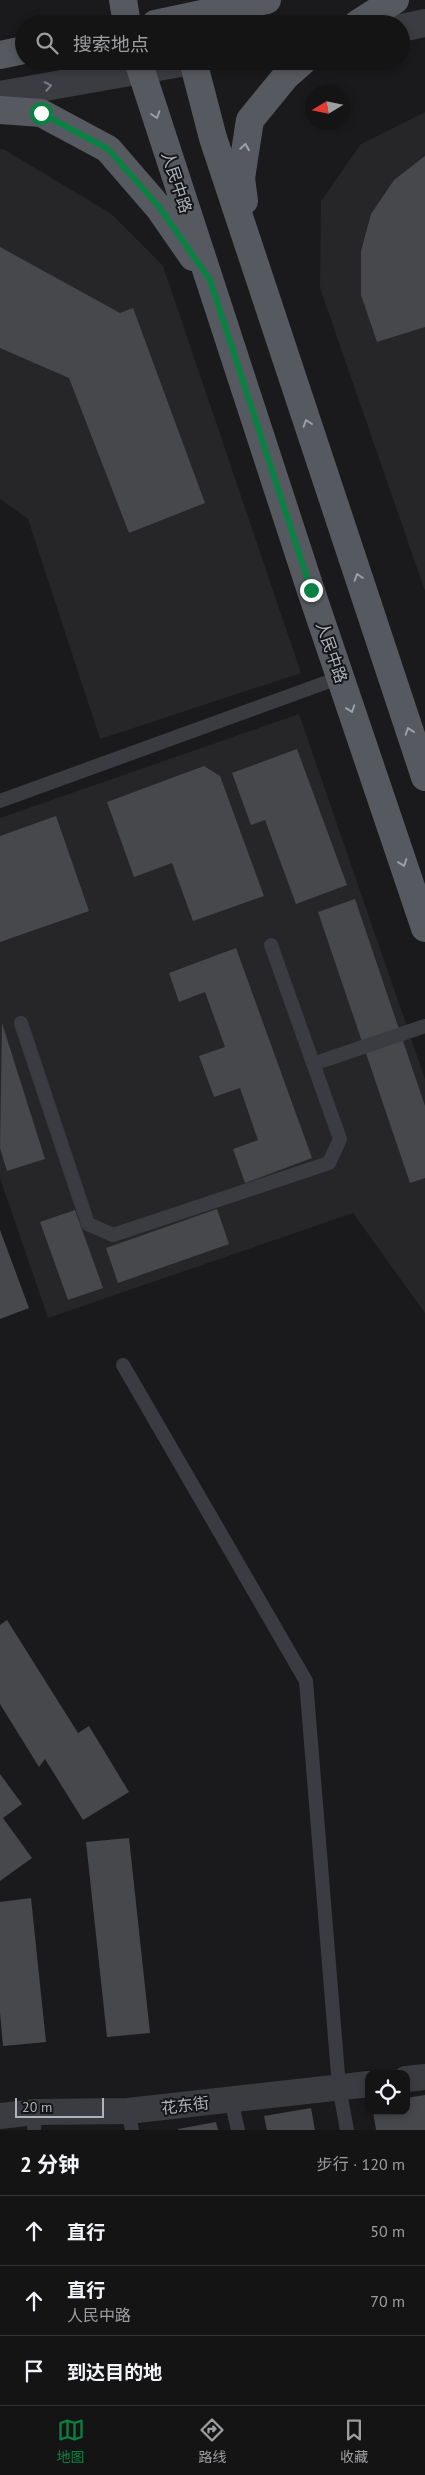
<!DOCTYPE html>
<html lang="zh">
<meta charset="utf-8">
<style>
:root{--surface:#141415;--page:#212122;--text:#f1f3f6;--muted:#9d9ea0;--line:#333334;--accent:#0b8043}
body{margin:0;font-family:"PT Sans","Noto Sans SC",sans-serif;background:var(--page);color:var(--text)}
.controls{position:absolute;right:15px;bottom:15px;display:grid;overflow:hidden;border-radius:10px;box-shadow:0 2px 8px #0003}
.controls button{width:45px;height:45px;display:grid;place-items:center;padding:0;border:0;border-bottom:1px solid var(--line);background:var(--surface);color:var(--text);font:25px sans-serif}
.compass{position:absolute;left:305px;top:85px;width:45px;height:45px;border-radius:50%;background:var(--surface);box-shadow:0 2px 8px #0003;rotate:260deg}
.scale{position:absolute;left:15px;bottom:12px;width:89px;box-sizing:border-box;padding-left:5px;border:2px solid #adb2bb;border-top:0;font-size:14px;line-height:18px;white-space:nowrap;color:#adb2bb;-webkit-text-stroke:4px #151517;paint-order:stroke}
.stop{position:absolute;width:15px;height:15px;margin:-11px;border:4px solid #0b8043;border-radius:50%;background:#fff}
.stop.end{background:#0b8043;border-color:#fff;box-shadow:0 1px 5px #0008}
.list{margin:0;padding:0;list-style:none}
h2{display:flex;justify-content:space-between;align-items:center;height:65px;margin:0;padding:0 20px;font-size:21px}
h2 small{font-size:16px;font-weight:400;color:var(--muted)}
.list li{display:grid;grid-template-columns:32px 1fr auto;gap:15px;align-items:center;box-sizing:border-box;height:70px;padding:0 20px;border-top:1px solid var(--line)}
.list b{display:block;font-size:19px;white-space:nowrap}
.list p{margin:0;font-size:16px;white-space:nowrap;color:var(--muted)}
.list em{font-size:16px;font-style:normal;color:var(--muted)}
.icon{flex:none;width:28px;height:28px;fill:none;stroke:currentColor;stroke-width:2;stroke-linecap:round;stroke-linejoin:round}
.map{position:relative;flex:none;width:425px;height:2130px;overflow:hidden}
.search{position:absolute;background:var(--surface);box-shadow:0 2px 8px #0003;left:15px;right:15px;top:15px;height:55px;display:flex;align-items:center;gap:12px;box-sizing:border-box;padding:0 18px;border-radius:28px;color:var(--muted);font-size:19px}
.sheet{height:275px;background:var(--surface)}
nav{display:flex;justify-content:space-around;align-items:center;box-sizing:border-box;height:70px;border-top:1px solid var(--line);background:var(--surface);font-size:14px;color:var(--muted)}
nav a{display:grid;justify-items:center;gap:2px}
nav .on{color:var(--accent)}
.map>svg:first-child{display:block}
</style>
<div class="map">
<svg width="425" height="2130" viewBox="0 0 425 2130">
<rect width="100%" height="100%" fill="#1a1a1c"/>
<path fill="#262629" d="M425 112V591L320 288 321 201 361 144Z
M0 149 5 150 110 213 163 266 301 673 100 739 28 519 0 499Z
M299 714 425 1079V1313L353 1213 48 1318 0 1178V818Z"/>
<path fill="#47484c" d="M425 156V327L377 342 361 295V251L371 214 394 180Z
M0 247 120 313 133 308 205 503 129 533 69 378 0 348Z
M297 749 347 885 296 904 265 820 251 825 232 773Z
M204 766 220 776 264 896 193 921 172 863 134 877 107 802Z
M56 816 89 911 0 942V836Z
M355 899 425 1106V1178L410 1183 318 912Z
M236 948 312 1158 245 1183 233 1149 258 1140 240 1088 214 1097 199 1056 225 1047 205 992 179 1002 169 973Z
M2 1023 45 1159 7 1171 0 1148Z
M217 1209 229 1244 118 1283 106 1248Z
M75 1210 103 1288 68 1300 40 1222Z
M0 1230 29 1308 0 1319Z
M7 1620 78 1733 89 1726 129 1792 83 1820 45 1759 39 1767 0 1704V1625Z
M0 1774 22 1804 3 1818 32 1858 0 1881Z
M129 1838 150 2033 107 2037 86 1842Z
M31 1898 46 2042 3 2046 0 2013V1902Z
M425 2095V2130H376L373 2111H406V2098Z
M311 2108 315 2130H267L264 2116Z
M216 2122 218 2130H178V2129Z"/>
<g fill="none" stroke-linecap="round" stroke-linejoin="round">
<path stroke="#3b3c41" stroke-width="14" d="M0 801 341 677
M21 1023 88 1224 113 1235 329 1163 340 1139 271 945
M313 1064 425 1026
M123 1365 306 1681 339 2087 347 2130
M231 2100 238 2130
M128 2111 132 2130
M34 2130 35 2112"/>
<path stroke="#3b3c41" stroke-width="26" d="M406 2079 425 2077
M0 2116 35 2112 128 2111 369 2084"/>
<path stroke="#3b3c41" stroke-width="28" d="M401 28 425 23
M0 95 192 61"/>
<path stroke="#575960" stroke-width="28" d="M123 0 127 24
M155 24 267 0
M357 24 395 0
M0 55 24 50
M138 61 311 591 425 928
M193 61 213 138 425 777
M0 110 41 113 108 149 159 208 193 257
M244 201 241 178 250 120 286 76 303 61"/>
</g>
<defs><path id="oneway-chevron" d="M-2-3.5L2.5 0L-2 3.5" fill="none" stroke-width="1.6" stroke-linecap="round" stroke-linejoin="round" transform="scale(1.25)"/></defs>
<use stroke="#7a7d84" href="#oneway-chevron" transform="translate(48 86) rotate(-11)"/>
<g stroke="#9ca0a9">
<use href="#oneway-chevron" transform="translate(156 115) rotate(72)"/>
<use href="#oneway-chevron" transform="translate(245 147) rotate(-81)"/>
<use href="#oneway-chevron" transform="translate(307 423) rotate(-108)"/>
<use href="#oneway-chevron" transform="translate(358 577) rotate(-108)"/>
<use href="#oneway-chevron" transform="translate(351 709) rotate(71)"/>
<use href="#oneway-chevron" transform="translate(409 731) rotate(-109)"/>
<use href="#oneway-chevron" transform="translate(403 863) rotate(71)"/>
</g>
<g fill="none" stroke-linecap="round" stroke-linejoin="round">
<path stroke="#0b8043" stroke-width="6" d="M41 113 108 149 160 208 210 280 311 590"/>
</g>
<g text-anchor="middle" stroke-width="4" stroke-linejoin="round" paint-order="stroke">
<g font-size="16" fill="#adb2bb" stroke="#151517">
<text transform="translate(177 182) rotate(72)" y="6">人民中路</text>
<text transform="translate(332 652) rotate(71)" y="6">人民中路</text>
<text transform="translate(185 2105) rotate(-7)" y="6">花东街</text>
</g>
</g>
</svg>
<div class="controls">
<button><svg class="icon" aria-label="locate" viewBox="0 0 24 24"><circle cx="12" cy="12" r="6"/><path d="M12 2v4M12 18v4M2 12h4M18 12h4"/></svg></button>
</div>
<svg class="compass" viewBox="-18 -18 36 36"><path d="M0-13l5 13h-10z" fill="#e53935"/><path d="M0 13l5-13h-10z" fill="#9d9ea0"/></svg>
<div class="scale">20 m</div>
<div class="stop" style="left:41px;top:113px"></div>
<div class="stop end" style="left:311px;top:590px"></div>
<div class="search"><svg class="icon" aria-label="search" viewBox="0 0 24 24"><circle cx="10" cy="10" r="6"/><path d="M15 15l6 6"/></svg>搜索地点</div>
</div>
<section class="sheet">
<h2>2 分钟<small>步行 · 120 m</small></h2>
<ul class="list">
<li><svg class="icon" aria-label="ahead" viewBox="0 0 24 24"><path d="M12 20V5M6 11l6-6 6 6"/></svg><div><b>直行</b></div><em>50 m</em></li>
<li><svg class="icon" aria-label="ahead" viewBox="0 0 24 24"><path d="M12 20V5M6 11l6-6 6 6"/></svg><div><b>直行</b><p>人民中路</p></div><em>70 m</em></li>
<li><svg class="icon" aria-label="arrive" viewBox="0 0 24 24"><path d="M6 21V4h12l-3 4 3 4H6"/></svg><div><b>到达目的地</b></div></li>
</ul>
</section>
<nav>
<a class="on"><svg class="icon" aria-label="map" viewBox="0 0 24 24"><path d="M3 6l6-2 6 2 6-2v14l-6 2-6-2-6 2zM9 4v14M15 6v14"/></svg>地图</a>
<a><svg class="icon" aria-label="directions" viewBox="0 0 24 24"><path d="M12 3l9 9-9 9-9-9zM9 14v-3h6M13 9l2 2-2 2"/></svg>路线</a>
<a><svg class="icon" aria-label="saved" viewBox="0 0 24 24"><path d="M7 4h10v16l-5-4-5 4z"/></svg>收藏</a>
</nav>
